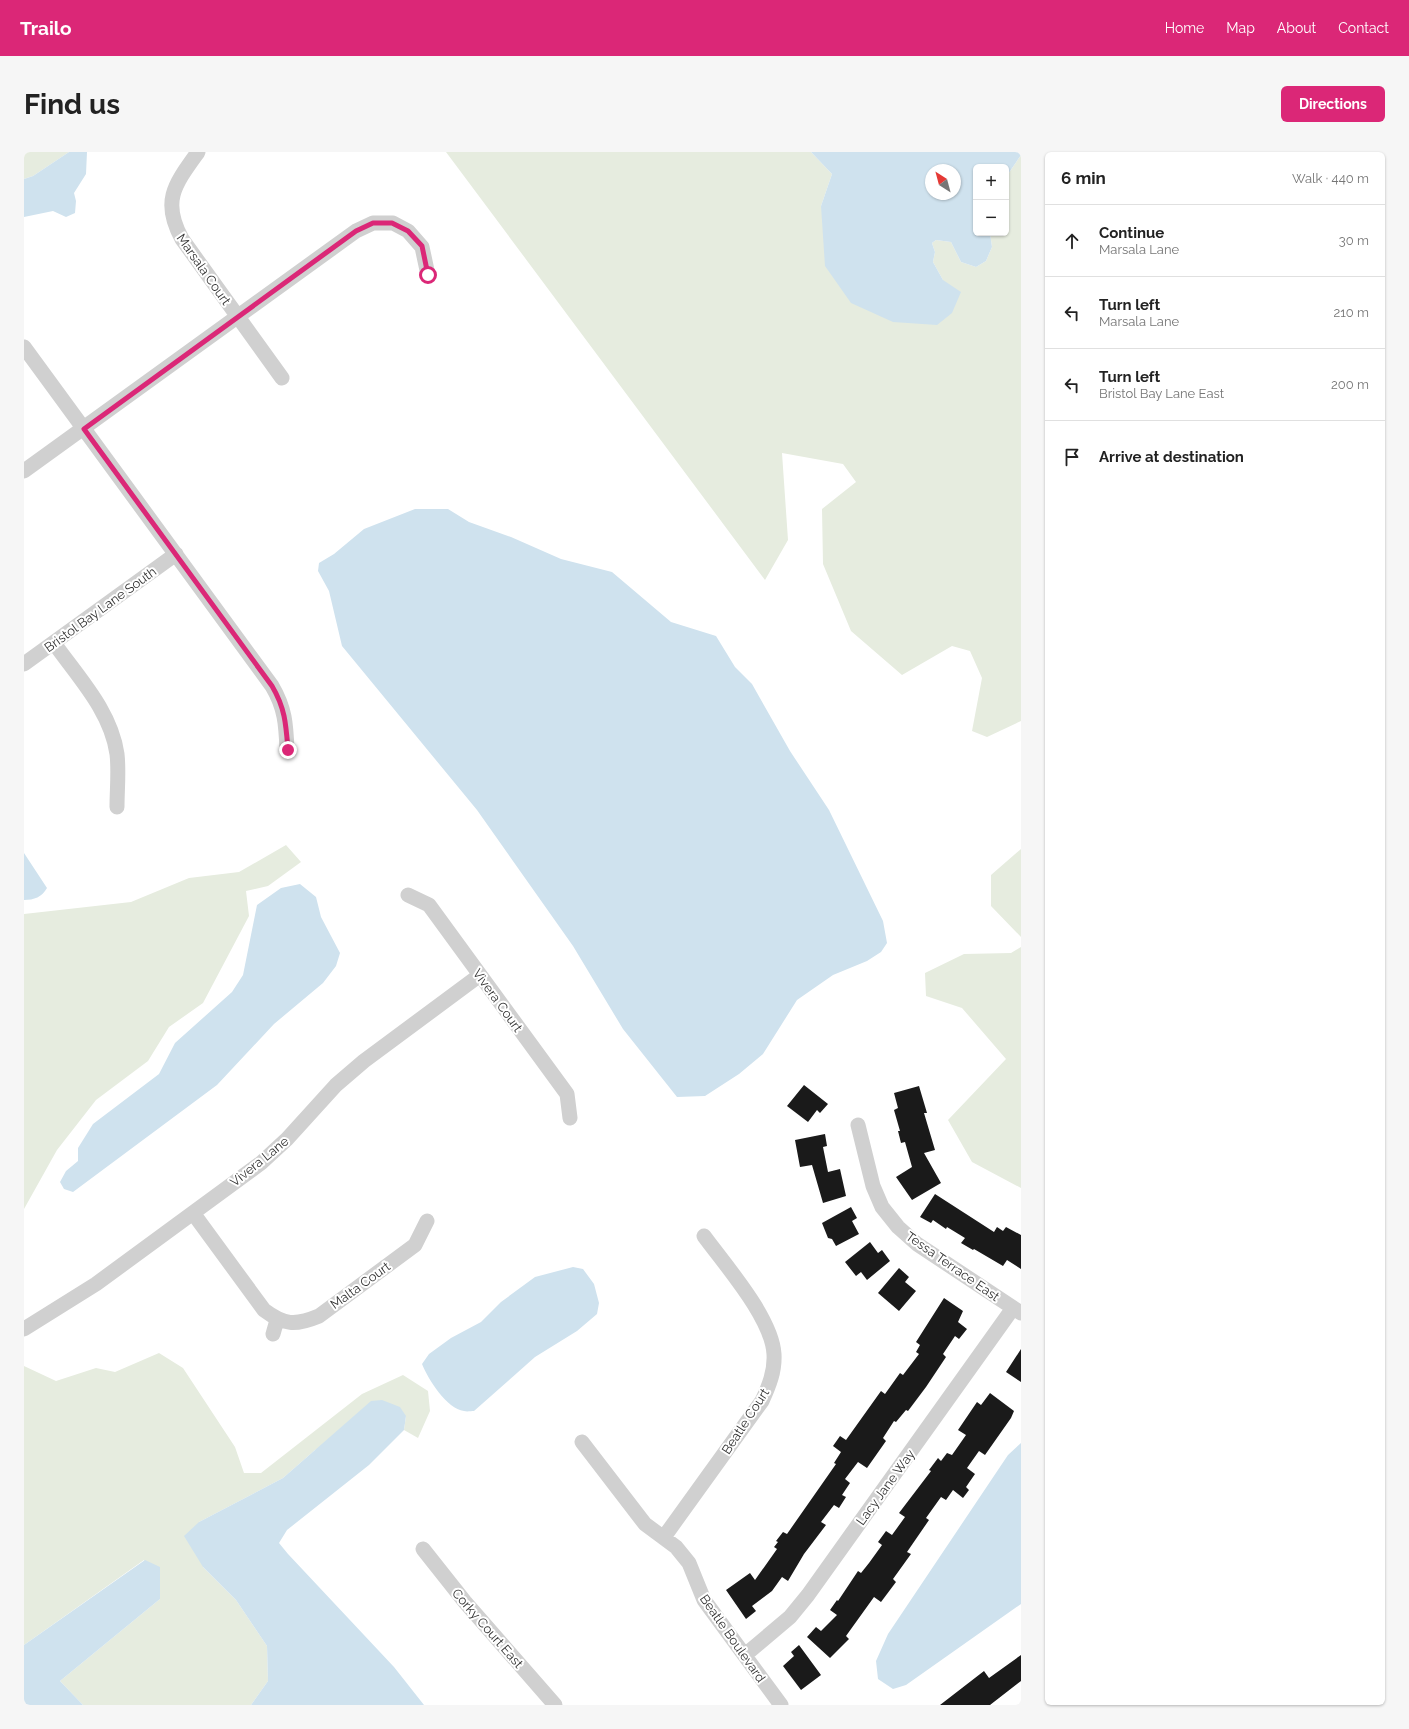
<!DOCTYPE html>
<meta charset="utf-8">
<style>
:root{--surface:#fff;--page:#f6f6f6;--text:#222;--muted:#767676;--line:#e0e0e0;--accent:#db2777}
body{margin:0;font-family:Raleway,sans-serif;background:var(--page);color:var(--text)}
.controls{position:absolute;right:12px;top:12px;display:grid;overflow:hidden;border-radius:6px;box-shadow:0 1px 3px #0004}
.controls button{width:36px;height:36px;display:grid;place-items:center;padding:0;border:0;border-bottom:1px solid var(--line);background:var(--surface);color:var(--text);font:20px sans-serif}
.compass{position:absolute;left:901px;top:12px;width:36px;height:36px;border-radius:50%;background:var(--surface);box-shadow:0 1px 3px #0004;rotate:324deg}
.stop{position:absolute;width:12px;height:12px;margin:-9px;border:3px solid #db2777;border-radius:50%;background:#fff}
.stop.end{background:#db2777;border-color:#fff;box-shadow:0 1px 4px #0008}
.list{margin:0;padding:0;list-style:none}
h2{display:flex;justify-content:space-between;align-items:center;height:52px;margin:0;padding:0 16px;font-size:17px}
h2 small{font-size:13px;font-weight:400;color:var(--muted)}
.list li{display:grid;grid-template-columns:26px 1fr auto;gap:12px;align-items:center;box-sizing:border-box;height:72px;padding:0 16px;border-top:1px solid var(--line)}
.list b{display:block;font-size:15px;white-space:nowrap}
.list p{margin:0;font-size:13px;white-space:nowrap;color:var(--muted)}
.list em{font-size:13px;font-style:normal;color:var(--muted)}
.icon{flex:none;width:22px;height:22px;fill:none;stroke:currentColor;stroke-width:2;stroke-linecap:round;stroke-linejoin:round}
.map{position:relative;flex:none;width:997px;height:1553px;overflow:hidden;border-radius:6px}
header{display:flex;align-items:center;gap:24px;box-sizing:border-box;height:56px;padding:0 20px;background:var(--accent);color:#fff}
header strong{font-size:19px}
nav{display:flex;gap:22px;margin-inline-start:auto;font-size:14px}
.intro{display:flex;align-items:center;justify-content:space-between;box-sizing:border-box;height:96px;padding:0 24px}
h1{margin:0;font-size:28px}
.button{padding:10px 18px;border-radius:6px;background:var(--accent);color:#fff;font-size:14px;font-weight:700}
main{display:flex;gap:24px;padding:0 24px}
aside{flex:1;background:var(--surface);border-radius:6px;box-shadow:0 1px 3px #0004}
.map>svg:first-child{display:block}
</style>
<header>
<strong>Trailo</strong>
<nav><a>Home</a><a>Map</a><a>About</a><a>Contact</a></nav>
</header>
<div class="intro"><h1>Find us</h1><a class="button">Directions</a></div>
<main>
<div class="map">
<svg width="997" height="1553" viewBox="0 0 997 1553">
<rect width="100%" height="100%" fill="#fff"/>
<path fill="#e6ecdf" d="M0 0H45L9 24 0 27Z
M422 0H787L808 22 797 54 919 128 909 110 911 100 908 91 912 88 927 90 937 110 952 115 962 109 968 95 966 81H982V25L997 3V569L963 585 948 579 958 526 946 499 928 494 878 523 827 479 799 412 798 357 832 330 819 312 758 301 764 388 741 428Z
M262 693 277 710 244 734 222 739 225 764 179 851 145 875 124 909 72 948 33 998 0 1057V762L107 750 165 726 215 720Z
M997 697V785L967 754V723Z
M997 795V1036L948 1010 924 968 982 907 938 856 902 844 901 821 940 802 987 801Z
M135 1201 159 1216 211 1295 220 1321H237L338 1242 379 1223 404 1239 406 1259 394 1286 380 1278 382 1264 291 1298 259 1326 175 1370 179 1415 212 1448 243 1494 244 1529 227 1553H59L36 1529 136 1447 120 1408 0 1493V1214L32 1229 72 1216 91 1220Z"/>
<path fill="#cfe2ee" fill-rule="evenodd" d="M45 0H63L62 22 50 41 52 49 51 61 42 65 29 59 0 65V27L9 24Z
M787 0H997V3L982 25V15H952V81H966L968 95 962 109 952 115 937 110 927 90 912 88 908 91 911 100 909 110 919 128 937 140 928 161 913 173 869 170 827 151 801 114 797 54 808 22ZM907 18H931V42H907Z
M391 357H424L445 370 487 385 537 407 588 420 647 470 692 484 711 515 728 532 766 599 805 658 859 769 863 791 857 800 843 809 809 823 773 848 739 902 715 922 681 944 653 945 599 877 549 794 453 658 318 494 305 439 294 419 295 411 310 402 340 377Z
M0 701 23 736C18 745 10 748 0 748Z
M276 732 292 745 297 765 316 801 312 814 299 831 250 872 193 933 49 1040 40 1037 36 1030 42 1019 54 1009V996L69 972 135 922 151 891 208 840 219 823 233 753 257 736Z
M549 1115 559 1117 570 1132 575 1151 573 1162 553 1179 511 1205 450 1259C447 1259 443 1260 440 1259 423 1257 404 1227 398 1212L405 1202 427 1186 457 1170 477 1150 511 1125Z
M358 1248 376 1255 382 1264 380 1278 345 1313 263 1378 255 1391 264 1402 370 1515 400 1553H227L244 1529 243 1494 212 1448 179 1415 160 1384 175 1370 259 1326 347 1249Z
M997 1291V1452L882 1533 869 1537 854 1527 852 1509 864 1482 984 1303Z
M121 1408 136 1415V1447L36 1529 59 1553H0V1493Z"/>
<path fill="#1a1a1a" d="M780 933 804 952 796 961 793 958 784 970 763 954Z
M895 934 903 961H900L911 998 900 1001 917 1031 888 1048 872 1025 888 1015 881 990 877 991 874 979H876L870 958 874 956 870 941Z
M801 982 803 994 799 995 804 1020 816 1017 822 1044 799 1051 788 1013 776 1015 771 988Z
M911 1042 970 1080 973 1075 979 1079 982 1075 997 1083V1117L983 1108 979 1114 950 1097 949 1098 937 1091 941 1086 923 1075 922 1077 909 1068 907 1071 896 1065Z
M827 1055 833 1066 828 1069 835 1082 812 1094 808 1087 804 1086 798 1071Z
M846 1090 854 1101 858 1098 866 1109 843 1128 837 1120 832 1124 821 1110Z
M875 1116 885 1125 881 1130 892 1139 875 1159 854 1141Z
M920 1146 939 1159 934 1170 943 1177 935 1187 931 1184 919 1202 922 1205 902 1235 884 1259 882 1258 872 1270 870 1269 859 1286 862 1289 843 1316 834 1310 821 1327 826 1331 818 1343 822 1345 815 1356 810 1353 797 1370 802 1373 780 1402 764 1429 758 1425 748 1439 728 1454 732 1459 722 1467 702 1438 726 1421 731 1428 753 1397 750 1395 754 1390 752 1389 759 1380 763 1382 812 1312 810 1311 817 1300 809 1294 816 1284 822 1288 857 1239 861 1242 876 1221 879 1223 895 1202 892 1200 896 1193 892 1190Z
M997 1197V1230L982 1220Z
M966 1241 990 1259 987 1266 961 1303 955 1299 943 1316 951 1322 942 1335 945 1338 939 1346 929 1338 922 1348 917 1345 902 1366 905 1368 883 1400 887 1402 869 1427 872 1430 857 1450 850 1445 822 1484 825 1487 806 1506 783 1485 792 1475 797 1479 813 1463 806 1458 813 1448 814 1449 834 1419 837 1421 845 1411 858 1393 854 1390 862 1379 868 1383 881 1365 875 1361 907 1319 905 1318 914 1306 917 1309 923 1301 928 1303 942 1283 934 1278 953 1250 957 1253Z
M775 1493 797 1523 777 1538 759 1514 770 1504 767 1500Z
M997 1503V1529L966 1553H916L960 1519 965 1526Z"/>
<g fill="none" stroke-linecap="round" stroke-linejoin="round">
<path stroke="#d0d0d0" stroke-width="15" d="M174 0C151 32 137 49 158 87L258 226
M0 195 248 534C261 556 262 572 263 598
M0 319 332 79 349 71H369L384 79 398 95 404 123
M30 491C54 525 87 559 93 602 95 619 93 638 93 655
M0 512 152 402
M384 743 405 753 543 942 546 966
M834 973 849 1034 858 1055 874 1075 893 1092 997 1161
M169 1061 240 1158C260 1173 271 1174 295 1164L391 1093 403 1069
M0 1177 72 1132 237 1011 263 987 312 933 340 909 456 823
M249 1182 253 1168
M558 1290 621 1372 652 1395 665 1411 680 1448 757 1553
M640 1385 738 1249C745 1234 751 1219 750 1202 748 1166 702 1114 680 1084
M399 1397 441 1450 531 1553
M721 1503 766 1465 784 1443 989 1156"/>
</g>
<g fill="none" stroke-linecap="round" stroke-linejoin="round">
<path stroke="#db2777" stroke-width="5" d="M264 598C262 572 261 556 248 534L60 277 332 79 349 71H368L384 79 398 94 404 123"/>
</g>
<g text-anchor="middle" stroke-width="4" stroke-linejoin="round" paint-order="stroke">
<g font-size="13" fill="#333" stroke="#fff">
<text transform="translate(180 117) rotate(55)" y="5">Marsala Court</text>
<text transform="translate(76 457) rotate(-36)" y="5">Bristol Bay Lane South</text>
<text transform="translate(474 848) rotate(54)" y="5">Vivera Court</text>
<text transform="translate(235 1009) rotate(-39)" y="5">Vivera Lane</text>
<text transform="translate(929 1114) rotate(35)" y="5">Tessa Terrace East</text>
<text transform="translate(336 1133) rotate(-36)" y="5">Malta Court</text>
<text transform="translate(721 1269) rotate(-57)" y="5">Beatle Court</text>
<text transform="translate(861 1335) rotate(-54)" y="5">Lacy Jane Way</text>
<text transform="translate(464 1476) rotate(49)" y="5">Corky Court East</text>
<text transform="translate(709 1486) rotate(55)" y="5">Beatle Boulevard</text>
</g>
</g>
</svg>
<div class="controls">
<button>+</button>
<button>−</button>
</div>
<svg class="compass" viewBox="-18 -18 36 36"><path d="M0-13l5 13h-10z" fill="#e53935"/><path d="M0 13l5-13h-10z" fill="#767676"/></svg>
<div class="stop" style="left:404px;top:123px"></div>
<div class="stop end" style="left:264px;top:598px"></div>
</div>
<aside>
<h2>6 min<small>Walk · 440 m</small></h2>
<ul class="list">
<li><svg class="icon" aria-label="ahead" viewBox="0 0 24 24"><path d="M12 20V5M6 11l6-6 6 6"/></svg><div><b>Continue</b><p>Marsala Lane</p></div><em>30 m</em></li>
<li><svg class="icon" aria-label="left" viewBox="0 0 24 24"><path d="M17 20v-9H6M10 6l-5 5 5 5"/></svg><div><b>Turn left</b><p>Marsala Lane</p></div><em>210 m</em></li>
<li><svg class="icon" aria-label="left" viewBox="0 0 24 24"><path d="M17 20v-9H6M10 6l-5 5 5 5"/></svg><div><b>Turn left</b><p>Bristol Bay Lane East</p></div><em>200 m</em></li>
<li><svg class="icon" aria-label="arrive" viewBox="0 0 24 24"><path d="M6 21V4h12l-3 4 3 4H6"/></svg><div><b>Arrive at destination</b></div></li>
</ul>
</aside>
</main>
